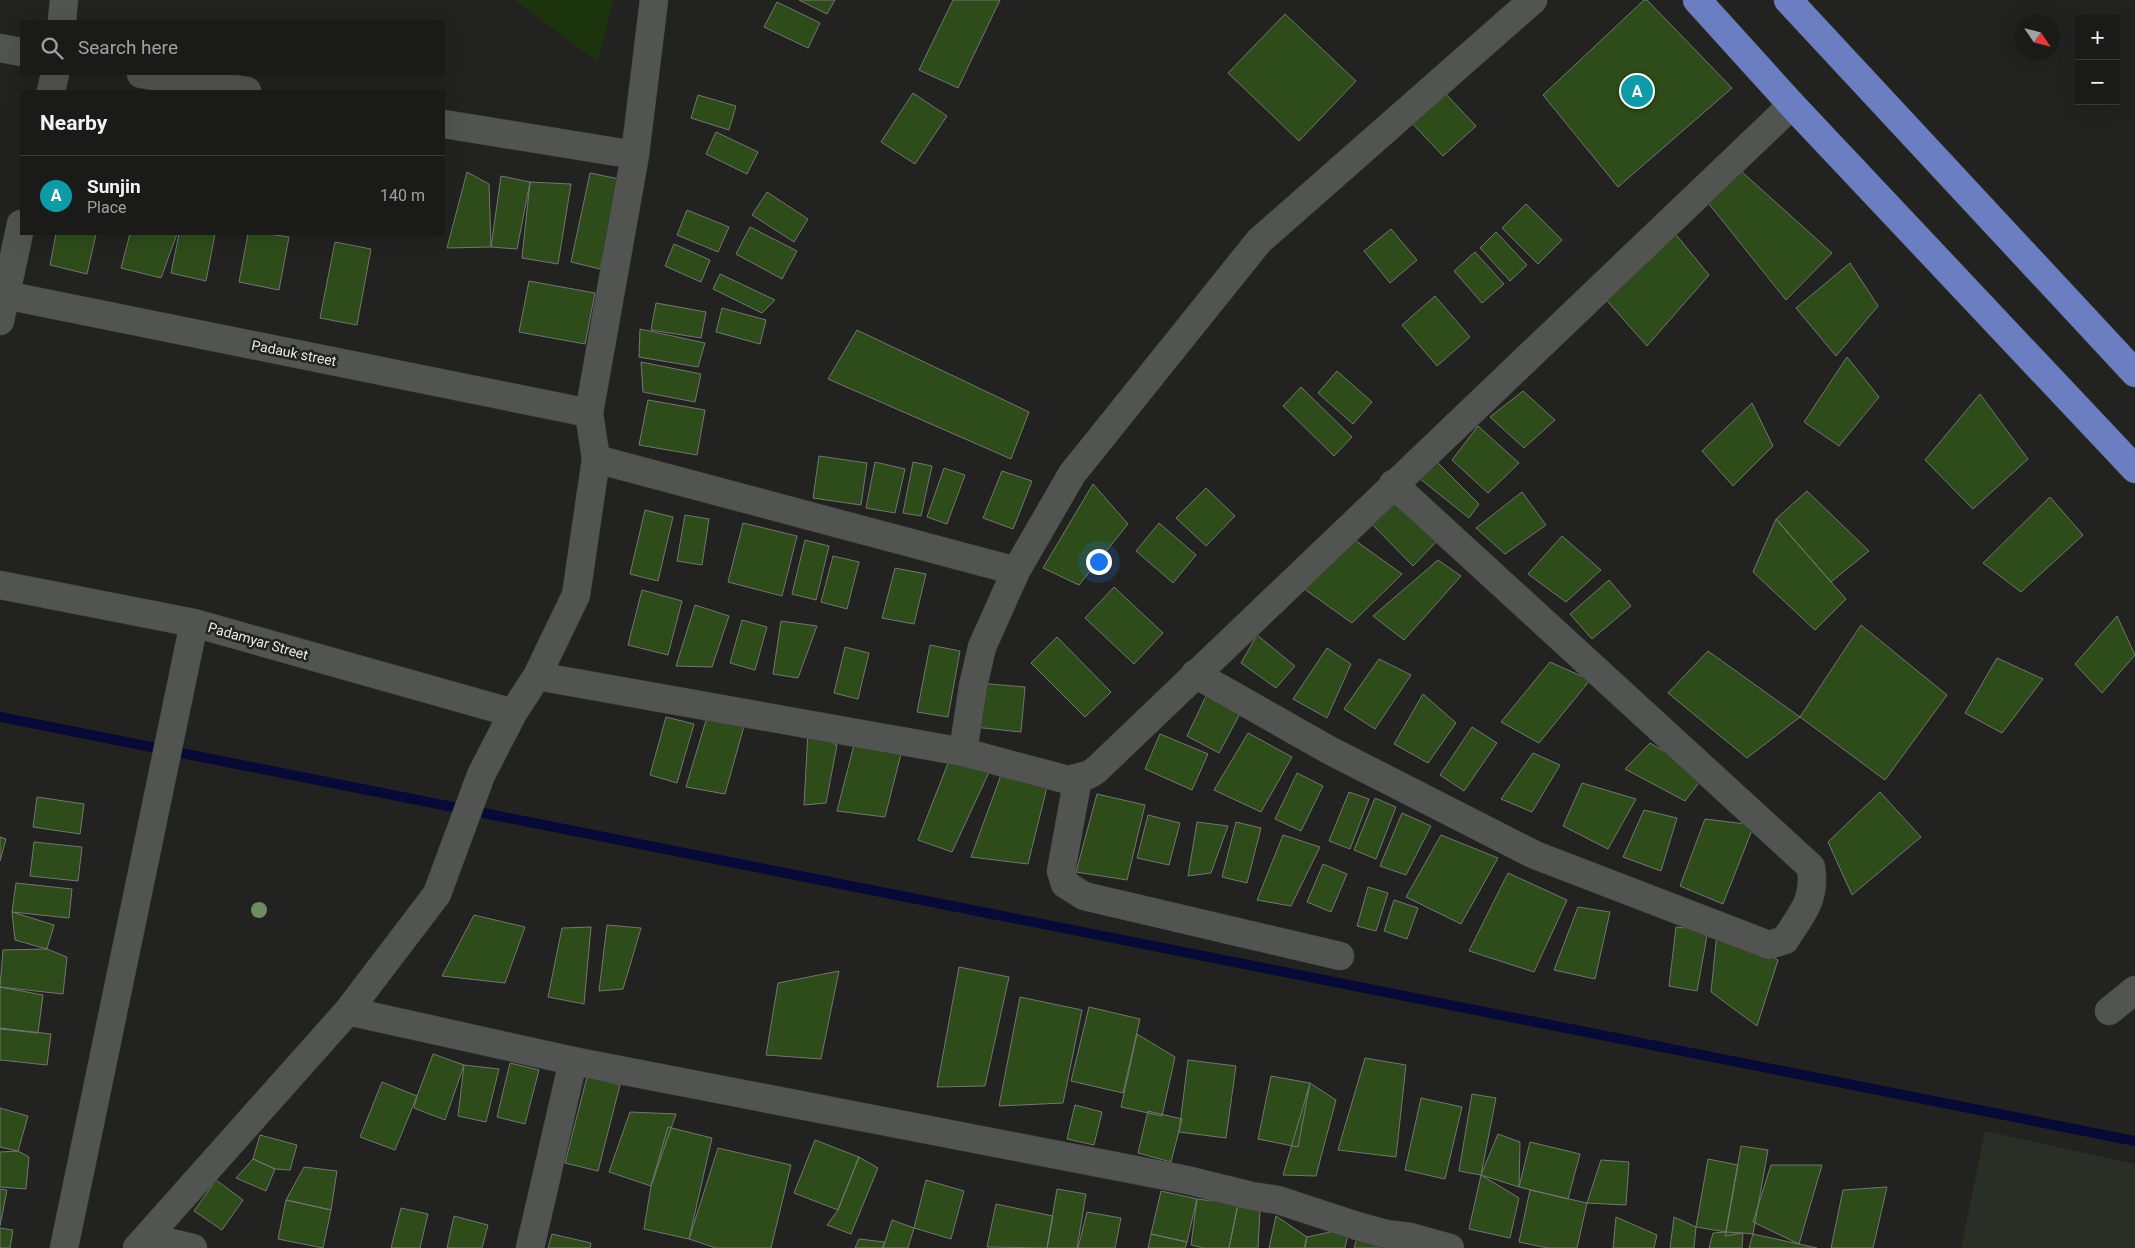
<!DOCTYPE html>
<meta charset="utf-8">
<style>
:root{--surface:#1a1a19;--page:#272726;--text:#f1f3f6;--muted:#9fa1a2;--line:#383838;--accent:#ea580c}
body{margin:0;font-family:Roboto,sans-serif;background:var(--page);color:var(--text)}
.controls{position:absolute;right:15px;top:15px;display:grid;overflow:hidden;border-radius:0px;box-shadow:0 5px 20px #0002}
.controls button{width:45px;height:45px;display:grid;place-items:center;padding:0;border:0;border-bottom:1px solid var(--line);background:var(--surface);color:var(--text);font:25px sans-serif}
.compass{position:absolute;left:2015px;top:15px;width:45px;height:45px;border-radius:50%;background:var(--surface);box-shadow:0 5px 20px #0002;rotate:125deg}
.you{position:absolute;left:1098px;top:561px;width:18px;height:18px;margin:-12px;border:4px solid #fff;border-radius:50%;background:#1a73e8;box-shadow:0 0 0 8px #1a73e833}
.badge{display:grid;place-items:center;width:32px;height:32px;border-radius:50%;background:var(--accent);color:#fff;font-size:16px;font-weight:700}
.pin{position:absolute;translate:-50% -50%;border:2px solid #fff;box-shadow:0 1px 5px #0006}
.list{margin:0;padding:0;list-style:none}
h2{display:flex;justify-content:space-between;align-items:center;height:65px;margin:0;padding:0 20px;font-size:21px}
h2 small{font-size:16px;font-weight:400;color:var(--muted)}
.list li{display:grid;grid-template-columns:32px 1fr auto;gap:15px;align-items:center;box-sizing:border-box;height:80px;padding:0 20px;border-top:1px solid var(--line)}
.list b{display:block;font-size:19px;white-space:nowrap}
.list p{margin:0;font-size:16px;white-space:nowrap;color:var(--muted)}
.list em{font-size:16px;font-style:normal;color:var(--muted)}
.icon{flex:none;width:28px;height:28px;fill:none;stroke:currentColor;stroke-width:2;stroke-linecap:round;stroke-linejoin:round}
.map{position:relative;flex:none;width:2135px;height:1248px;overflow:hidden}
.search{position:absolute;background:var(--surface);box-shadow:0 5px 20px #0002;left:20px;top:20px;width:425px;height:55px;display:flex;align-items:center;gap:12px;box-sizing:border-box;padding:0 18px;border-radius:0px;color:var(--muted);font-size:19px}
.panel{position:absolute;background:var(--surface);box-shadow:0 5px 20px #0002;left:20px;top:90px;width:425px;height:145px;border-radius:0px}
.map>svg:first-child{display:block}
</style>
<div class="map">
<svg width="2135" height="1248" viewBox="0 0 2135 1248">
<rect width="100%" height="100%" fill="#222321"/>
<path fill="#292e27" d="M1985 1131 2135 1164V1248H1961Z"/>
<path fill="#1c340d" d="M514 0H613L598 62Z"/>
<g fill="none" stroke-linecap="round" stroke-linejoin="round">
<path stroke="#070936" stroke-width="10" d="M0 717 2135 1141"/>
</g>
<path fill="#2d4c1a" stroke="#737572" d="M799 0H835L827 14Z
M953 0H1000L958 88 919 70Z
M1644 0H1647L1732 88 1618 187 1543 95Z
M777 2 820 23 808 48 764 27Z
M1285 14 1356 81 1299 141 1228 73Z
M1443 91 1476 126 1443 156 1410 121Z
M913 93 947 116 915 164 881 142Z
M698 95 736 106 729 130 691 118Z
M716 132 758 152 747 174 706 154Z
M1731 162 1832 253 1786 300 1697 189Z
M467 172 489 184 491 247 447 248Z
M590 173 619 179 600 269 571 262Z
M501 176 530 182 517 249 491 247Z
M530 182 571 184 558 264 522 258Z
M767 192 808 219 794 242 752 215Z
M1526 204 1562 240 1538 264 1502 228Z
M687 210 729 227 718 252 677 235Z
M1660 215 1709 275 1647 346 1592 284Z
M750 227 797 251 782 279 736 254Z
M1391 229 1417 260 1390 283 1364 251Z
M1496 232 1527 265 1510 281 1480 248Z
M56 234H96L87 274 50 265Z
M130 234H177L161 278 121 268Z
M179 234H215L206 281 171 273Z
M248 234H268L289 237 279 290 239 282Z
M335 242 371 249 357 325 320 318Z
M674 244 710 260 701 282 665 266Z
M1475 252 1504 284 1482 303 1454 271Z
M1850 263 1878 306 1836 356 1796 308Z
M720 274 775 300 762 313 713 289Z
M529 281 595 293 585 344 519 332Z
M1435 296 1470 337 1437 366 1402 325Z
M656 303 706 312 701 338 651 330Z
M722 308 766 320 760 344 716 332Z
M640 329 705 343 698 367 639 357Z
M857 330 1029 412 1011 459 828 379Z
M1847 357 1879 397 1839 446 1804 422Z
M641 362 701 374 695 402 643 392Z
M1337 371 1372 402 1353 424 1318 393Z
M1301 387 1352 437 1334 456 1283 406Z
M1523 391 1555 420 1524 448 1490 417Z
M1980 394 2028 459 1973 509 1925 460Z
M648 400 705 410 697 455 639 445Z
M1752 403 1773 446 1733 486 1702 451Z
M1478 426 1519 463 1488 493 1452 460Z
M1428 453 1479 504 1469 518 1414 474Z
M819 456 867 463 861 505 813 498Z
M875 462 905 469 895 513 866 508Z
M913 462 932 466 921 516 903 513Z
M944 468 965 475 947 524 927 517Z
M1002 471 1032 481 1013 529 983 518Z
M1093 484 1128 524 1079 585 1043 568Z
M1206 488 1235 516 1206 546 1176 518Z
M1807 491 1869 551 1831 582 1776 519Z
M1522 492 1546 525 1505 554 1476 528Z
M2050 497 2083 535 2021 592 1983 563Z
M1395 501 1437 541 1413 566 1366 518Z
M645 510 673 517 658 581 630 574Z
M685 515 709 519 702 565 677 561Z
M1776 519 1846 599 1815 630 1753 572Z
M743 523 797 536 782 596 728 582Z
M1159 523 1196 555 1173 583 1136 551Z
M1349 536 1402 574 1352 623 1303 588Z
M1562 536 1601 570 1566 602 1528 574Z
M805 540 829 546 816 600 792 594Z
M833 556 859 562 847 609 821 602Z
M1438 560 1461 576 1404 640 1373 616Z
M895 568 926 574 914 624 882 618Z
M1609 580 1631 606 1592 639 1570 614Z
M1114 587 1163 633 1134 664 1085 618Z
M642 590 682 601 668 655 628 645Z
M695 605 729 616 712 667 676 666Z
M2117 616 2135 655 2102 693 2075 664Z
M742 620 767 627 755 670 730 663Z
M781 621 817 626 798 678 773 674Z
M1861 625 1947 695 1885 780 1800 717Z
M1257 635 1295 666 1276 688 1241 663Z
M1057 637 1111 692 1085 717 1031 663Z
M930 645 960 651 948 717 917 712Z
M845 647 869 653 858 699 834 693Z
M1327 648 1351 664 1327 718 1293 699Z
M1708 651 1800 717 1747 758 1668 693Z
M1997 658 2043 679 2002 733 1965 713Z
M1379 659 1411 675 1375 729 1344 709Z
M1550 662 1590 680 1539 743 1501 722Z
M978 683 1025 687 1021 732 974 727Z
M1207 694 1243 708 1219 753 1187 736Z
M1423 694 1456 723 1428 763 1394 744Z
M666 717 694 724 677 783 650 775Z
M707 717 746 719 725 794 686 787Z
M1472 727 1497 743 1464 791 1440 775Z
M808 731 837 745 826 803 804 805Z
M1248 733 1292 757 1261 812 1214 790Z
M1160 734 1208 754 1192 790 1145 769Z
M855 741 901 754 885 817 837 811Z
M1650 743 1704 776 1685 801 1625 769Z
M1533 753 1560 765 1532 812 1501 799Z
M950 758 991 768 952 852 918 840Z
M1297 773 1323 786 1301 831 1275 819Z
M1001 775 1048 783 1028 864 971 857Z
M1582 783 1636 799 1608 849 1563 826Z
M1349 792 1369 799 1350 849 1329 841Z
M1880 792 1921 837 1852 895 1828 842Z
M1097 794 1145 805 1127 880 1076 872Z
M37 797 84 804 80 834 33 827Z
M1375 798 1396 807 1376 859 1354 850Z
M1644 810 1677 818 1661 871 1623 857Z
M1402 813 1431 826 1406 875 1380 866Z
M1148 815 1180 823 1169 865 1137 858Z
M1705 819 1754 825 1723 904 1680 886Z
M1197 822 1228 826 1211 873 1188 876Z
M1236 822 1261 828 1247 883 1222 877Z
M1283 835 1320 847 1291 906 1257 900Z
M1441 835 1498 858 1461 924 1406 897Z
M0 837 6 839 0 861Z
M34 842 82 847 78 881 30 876Z
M1323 864 1347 874 1331 912 1307 902Z
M1508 873 1567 900 1534 972 1469 951Z
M16 883 72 889 69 918 12 912Z
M1368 887 1388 893 1376 931 1357 926Z
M1394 900 1418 908 1407 939 1384 931Z
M1578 907 1610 912 1595 979 1554 970Z
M12 912 54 925 47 949 15 940Z
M474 915 525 927 505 983 442 976Z
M607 925 641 928 623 989 599 991Z
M591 927 584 1004 548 997 562 928Z
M1676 927 1708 930 1697 991 1669 986Z
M1717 933 1778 960 1757 1026 1711 992Z
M47 949 67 957 63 994 0 987 3 950Z
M959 967 1009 977 985 1086 937 1087Z
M839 971 821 1059 766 1055 778 983Z
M0 987 43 995 38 1033 0 1029Z
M1020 997 1082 1010 1063 1103 999 1106Z
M1089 1007 1140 1019 1123 1093 1071 1081Z
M0 1028 51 1034 47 1065 0 1060Z
M1137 1034 1175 1057 1162 1116 1121 1107Z
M433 1054 464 1065 445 1120 414 1108 417 1096Z
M1365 1058 1406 1065 1396 1157 1338 1150Z
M1188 1060 1236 1066 1226 1138 1179 1132Z
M510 1063 539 1070 525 1124 497 1117Z
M464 1065 499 1069 486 1122 458 1116Z
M1271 1076 1310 1083 1298 1147 1258 1139Z
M587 1077 620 1085 598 1171 565 1163Z
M382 1082 417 1096 395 1150 360 1137Z
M1310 1083 1336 1100 1316 1176 1283 1175Z
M1472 1094 1496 1098 1481 1175 1459 1171Z
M1421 1098 1462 1107 1445 1179 1405 1170Z
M1075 1105 1102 1112 1094 1145 1067 1139Z
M0 1108 28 1116 18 1151 0 1147Z
M1148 1111 1182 1119 1171 1162 1138 1153Z
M630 1112 676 1114 651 1186 609 1172Z
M668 1127 712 1138 689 1239 644 1229 651 1186Z
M1498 1134 1520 1142 1519 1187 1481 1175Z
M260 1135 297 1145 290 1170 275 1169 253 1159Z
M815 1140 859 1157 838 1210 794 1193Z
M1530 1142 1580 1154 1568 1199 1519 1187Z
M1741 1146 1768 1150 1753 1234 1743 1233 1725 1236Z
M718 1148 791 1165 771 1248H716L689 1239Z
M18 1151 29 1157 26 1189 0 1187V1152Z
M859 1157 878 1168 851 1234 827 1225 838 1210Z
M253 1159 275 1169 266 1191 236 1178Z
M1708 1159 1738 1165 1726 1232 1696 1227Z
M1601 1160 1629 1162 1626 1205 1587 1203Z
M1771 1165H1822L1799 1244 1753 1222Z
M304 1167 337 1171 331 1210 286 1200Z
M1481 1175 1519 1198 1510 1238 1469 1229Z
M216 1180 243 1200 222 1230 194 1211Z
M926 1180 964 1191 951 1239 914 1228Z
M1887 1187 1873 1248H1831L1843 1190Z
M0 1189 7 1190 0 1226Z
M1057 1189 1086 1194 1077 1248H1047Z
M1530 1190 1587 1203 1577 1248H1548L1519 1242Z
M1161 1191 1197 1199 1187 1242 1151 1234Z
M1197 1199 1238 1204 1229 1248H1203L1191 1245Z
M286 1200 331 1210 323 1248 278 1239Z
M996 1204 1053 1216 1047 1248 987 1247Z
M1238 1204 1260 1211 1258 1248H1229Z
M401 1208 428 1214 420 1248H391Z
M1087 1212 1121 1218 1115 1248H1078Z
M454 1216 488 1225 482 1248H447Z
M1276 1216 1307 1237 1304 1248H1269Z
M1616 1217 1657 1235 1654 1248H1613Z
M1674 1217 1696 1227 1694 1248H1670Z
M892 1220 914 1228 908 1248H883Z
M0 1228 13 1230 10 1248H0Z
M1349 1228 1345 1248H1305L1307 1237Z
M1726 1232 1743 1233 1742 1248H1709L1713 1233Z
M552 1234 591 1243 590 1248H548Z
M1151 1234 1187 1242 1185 1248H1148Z
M1753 1234 1799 1244 1817 1248H1749Z
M1358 1235 1388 1242 1386 1248H1354Z
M859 1239 885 1242 882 1248H855Z"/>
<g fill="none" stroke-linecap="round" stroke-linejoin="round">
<defs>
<path id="street" d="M62 21 64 0
M0 48 21 52
M141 74 247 91
M51 91 55 74
M444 124 635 155
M0 294 589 413
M0 321 21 224
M596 459 1016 571
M0 585 194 623 513 713
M1195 674 1329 750 1535 855 1769 945 1785 940C1802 913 1816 900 1811 867L1393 484
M537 676 963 752 1068 780 1088 775 1095 771 1792 105
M963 752 973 686 982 647 1016 571 1072 474 1259 241 1533 0
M1078 778 1061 871 1065 884 1084 896 1340 956
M348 1011 573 1061 1187 1180 1252 1196 1278 1200 1357 1226 1386 1234 1410 1237 1450 1248
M2109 1011 2135 990
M147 1237 193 1248
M64 1248 194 623
M137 1248 348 1011 437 894 481 775 513 713 537 676 576 595 596 459 589 413 635 155 654 0
M530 1248 573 1061"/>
<path id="highway" d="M1697 0 1792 105 2135 469
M1788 0 2135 373"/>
</defs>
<use href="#street" stroke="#3c3e3c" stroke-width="29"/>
<use href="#highway" stroke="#3c3e3c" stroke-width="29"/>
<use href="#street" stroke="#525451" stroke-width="28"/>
<use href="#highway" stroke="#6c7ec2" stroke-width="28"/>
</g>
<circle fill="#6f8c60" cx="259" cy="910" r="8"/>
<g text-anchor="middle" stroke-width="5" stroke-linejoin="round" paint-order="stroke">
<g font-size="14" fill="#e9eae9" stroke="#222321">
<text transform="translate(294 353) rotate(11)" y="5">Padauk street</text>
<text transform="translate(258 641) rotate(16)" y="5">Padamyar Street</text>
</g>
</g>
</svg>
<div class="controls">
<button>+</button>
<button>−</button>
</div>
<svg class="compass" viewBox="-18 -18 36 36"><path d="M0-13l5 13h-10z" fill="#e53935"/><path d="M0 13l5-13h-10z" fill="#9fa1a2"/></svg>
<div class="you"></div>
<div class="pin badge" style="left:1637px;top:91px;background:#0f9aa8">A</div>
<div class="search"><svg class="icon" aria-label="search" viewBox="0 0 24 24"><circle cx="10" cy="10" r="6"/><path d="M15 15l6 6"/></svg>Search here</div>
<section class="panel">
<h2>Nearby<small></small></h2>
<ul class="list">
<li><span class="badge" style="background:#0f9aa8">A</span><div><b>Sunjin</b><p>Place</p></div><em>140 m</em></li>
</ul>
</section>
</div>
